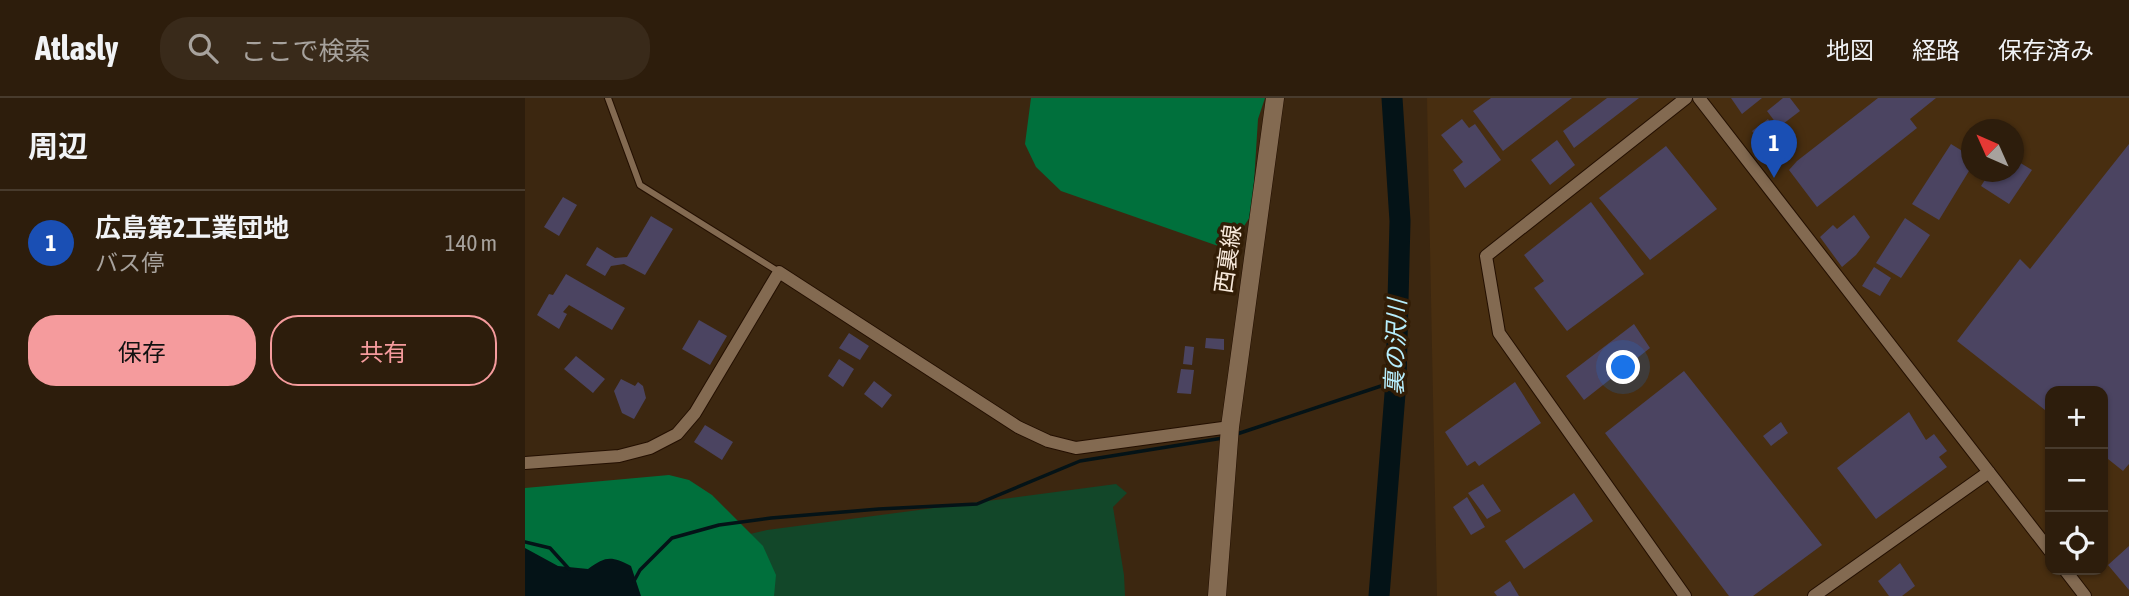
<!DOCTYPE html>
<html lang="ja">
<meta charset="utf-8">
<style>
:root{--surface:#2d1d0c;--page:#392a1a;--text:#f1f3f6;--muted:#a7a29d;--line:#483b2d;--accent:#f59b9d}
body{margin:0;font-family:"Asap Condensed","Noto Sans JP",sans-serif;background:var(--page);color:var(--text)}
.controls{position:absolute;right:21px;bottom:21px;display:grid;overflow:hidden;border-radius:14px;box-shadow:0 2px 5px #0004}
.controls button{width:63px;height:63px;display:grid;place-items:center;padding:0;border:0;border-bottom:2px solid var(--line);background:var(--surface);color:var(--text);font:35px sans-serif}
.compass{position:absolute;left:1436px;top:21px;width:63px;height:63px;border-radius:50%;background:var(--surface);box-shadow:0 2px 5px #0004;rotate:315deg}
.you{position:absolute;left:1099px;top:270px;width:24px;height:24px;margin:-18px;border:5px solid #fff;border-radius:50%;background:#1a73e8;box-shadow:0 0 0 10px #1a73e833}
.badge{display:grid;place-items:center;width:46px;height:46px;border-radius:50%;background:var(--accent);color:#fff;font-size:23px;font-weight:700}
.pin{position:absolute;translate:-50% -58px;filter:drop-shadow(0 2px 4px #0008)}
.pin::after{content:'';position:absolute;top:37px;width:24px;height:21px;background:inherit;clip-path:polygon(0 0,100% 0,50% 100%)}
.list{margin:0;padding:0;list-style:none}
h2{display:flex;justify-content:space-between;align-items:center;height:91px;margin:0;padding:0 28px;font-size:30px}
h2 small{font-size:23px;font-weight:400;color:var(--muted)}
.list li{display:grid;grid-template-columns:46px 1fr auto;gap:21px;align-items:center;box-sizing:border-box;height:105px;padding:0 28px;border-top:2px solid var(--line)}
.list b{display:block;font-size:26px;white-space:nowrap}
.list p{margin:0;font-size:23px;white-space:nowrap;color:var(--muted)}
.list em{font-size:23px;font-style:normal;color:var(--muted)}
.actions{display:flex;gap:14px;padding:21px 28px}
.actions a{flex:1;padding:16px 0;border:2px solid var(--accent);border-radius:28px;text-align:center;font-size:24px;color:var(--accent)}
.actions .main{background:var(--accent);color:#111}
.icon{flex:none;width:38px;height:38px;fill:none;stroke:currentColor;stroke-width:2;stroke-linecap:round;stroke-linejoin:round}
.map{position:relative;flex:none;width:1604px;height:498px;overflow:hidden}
header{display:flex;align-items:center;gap:42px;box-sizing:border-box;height:98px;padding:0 35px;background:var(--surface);border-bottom:2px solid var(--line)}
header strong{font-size:33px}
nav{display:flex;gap:38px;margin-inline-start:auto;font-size:24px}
.search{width:490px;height:63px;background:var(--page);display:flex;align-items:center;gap:18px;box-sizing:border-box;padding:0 24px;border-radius:28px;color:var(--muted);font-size:26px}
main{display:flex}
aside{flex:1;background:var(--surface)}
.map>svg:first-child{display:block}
</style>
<header>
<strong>Atlasly</strong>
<div class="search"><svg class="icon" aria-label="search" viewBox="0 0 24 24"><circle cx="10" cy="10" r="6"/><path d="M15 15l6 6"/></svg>ここで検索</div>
<nav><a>地図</a><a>経路</a><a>保存済み</a></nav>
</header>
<main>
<aside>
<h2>周辺<small></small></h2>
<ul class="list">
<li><span class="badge" style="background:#1a4fb4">1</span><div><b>広島第2工業団地</b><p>バス停</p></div><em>140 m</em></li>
</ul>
<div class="actions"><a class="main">保存</a><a>共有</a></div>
</aside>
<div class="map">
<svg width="1604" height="498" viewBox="0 0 1604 498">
<rect width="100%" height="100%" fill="#3c2710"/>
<path fill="#482e10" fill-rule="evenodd" d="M902 0H1604V498H912ZM1447 32H1489V74H1447ZM1525 293H1578V472H1525Z"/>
<path fill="#124729" d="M591 386 602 395 588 409 599 477 600 498H173L159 451 242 432Z"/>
<path fill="#00703c" d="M506 0H740L733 21 727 116 711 140 696 149 536 93 511 69 500 46Z
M144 377 164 382 187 397 238 448 251 477 249 498H0V390Z"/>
<path fill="#041317" d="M0 450 33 468 63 471C81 458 86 458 106 468L116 498H0Z"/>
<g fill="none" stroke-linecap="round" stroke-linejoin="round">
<path stroke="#041317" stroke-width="3.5" d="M709 337 871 283
M0 444 25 450 44 471
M109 483 115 472 147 440 194 427 246 420 354 411 452 406 555 363 698 340"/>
<path stroke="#041317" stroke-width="21" d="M854 498 871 283 875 123 867 0"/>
</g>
<path fill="#4b4461" d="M966 0H1047L978 53 948 13Z
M1082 0H1114L1049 50 1038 33Z
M1206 0H1237L1217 16Z
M1258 0H1265L1275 13 1254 29 1242 13Z
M1353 0H1411L1385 21 1392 30 1292 109 1264 72 1272 63Z
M937 21 944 30 950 26 976 62 940 90 928 72 938 64 916 37Z
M1243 21 1250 32 1234 44 1227 33Z
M1032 42 1050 67 1025 87 1006 62Z
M1426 46 1447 59V68L1414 122 1387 106Z
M1604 46V366L1598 373 1578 357V293H1525V316L1432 243 1495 161 1505 171Z
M1141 48 1192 111 1125 162 1074 100Z
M1489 61 1507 72 1484 106 1456 88 1465 74H1489Z
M38 99 52 107 34 138 19 129Z
M1066 104 1119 176 1042 233 1009 190 1019 183 999 157Z
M1329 117 1345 139 1331 157 1317 169 1295 139 1308 127 1312 131Z
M126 118 148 131 120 177 99 166 86 168 80 178 61 167 72 149 90 160 102 159Z
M1380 120 1405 137 1376 180 1351 165Z
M1349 169 1366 180 1355 198 1337 188Z
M41 176 100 210 87 232 44 207 38 214 42 216 34 231 12 217 24 196 28 197Z
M174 222 202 238 185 267 157 251Z
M1109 226 1125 250 1059 302 1041 278Z
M324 235 344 248 335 262 314 250Z
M681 240 699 241V252L680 250Z
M660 248 669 249 667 267 658 266Z
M51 258 80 281 68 295 39 271Z
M314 261 329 271 318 289 303 278Z
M656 271 669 272 666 296 652 295Z
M1159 273 1297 447 1228 498H1204L1080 335Z
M96 281 110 288 113 284 118 288 121 300 109 321 97 315 89 293Z
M349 283 367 297 357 310 339 296Z
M990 284 1016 325 954 368 950 363 942 368 920 334Z
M1384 314 1401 342 1409 336 1422 353 1414 359 1422 369 1351 421 1312 370Z
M1256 324 1263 335 1246 348 1238 338Z
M180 327 208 344 197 362 169 344Z
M958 386 976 413 962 421 943 395Z
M1049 395 1068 423 999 471 980 443Z
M942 399 960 429 946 437 928 409Z
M1604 448V492L1583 467Z
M1375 465 1390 488 1377 498H1364L1353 483Z
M985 483 994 498H972L969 494Z"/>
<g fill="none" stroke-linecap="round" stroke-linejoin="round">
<defs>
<path id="lane" d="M83 0 115 87 254 174"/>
<path id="street" d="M1174 0 1525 453
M0 365 94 358 125 350 152 336 170 315 254 174 493 329 523 343 551 350 705 329
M1540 472 1560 498
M1160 498 974 235 961 158 1161 0
M1289 498 1464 374"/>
<path id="secondary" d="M692 498 705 329 750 0"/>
</defs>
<use href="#lane" stroke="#230f00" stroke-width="8"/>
<use href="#street" stroke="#230f00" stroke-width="14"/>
<use href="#secondary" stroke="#230f00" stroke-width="19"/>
<use href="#lane" stroke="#836a51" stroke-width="6"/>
<use href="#street" stroke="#836a51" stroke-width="12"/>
<use href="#secondary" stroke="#836a51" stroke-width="18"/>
</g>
<g text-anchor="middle" stroke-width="7" stroke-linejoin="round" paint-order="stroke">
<g font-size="23" fill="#f7e9db" stroke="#321d06">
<text transform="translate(703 161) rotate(-82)" y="8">西裏線</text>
</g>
<g font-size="24" font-style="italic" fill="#b7effe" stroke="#321d06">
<text transform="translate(871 249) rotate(-88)" y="8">裏の沢川</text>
</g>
</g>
</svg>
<div class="controls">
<button>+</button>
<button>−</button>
<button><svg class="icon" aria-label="locate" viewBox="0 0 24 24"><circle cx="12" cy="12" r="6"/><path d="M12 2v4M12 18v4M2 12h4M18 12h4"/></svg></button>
</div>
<svg class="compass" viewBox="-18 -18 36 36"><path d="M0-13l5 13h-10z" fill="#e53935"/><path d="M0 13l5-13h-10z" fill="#a7a29d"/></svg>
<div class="you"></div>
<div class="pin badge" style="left:1249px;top:80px;background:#1a4fb4">1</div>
</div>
</main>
